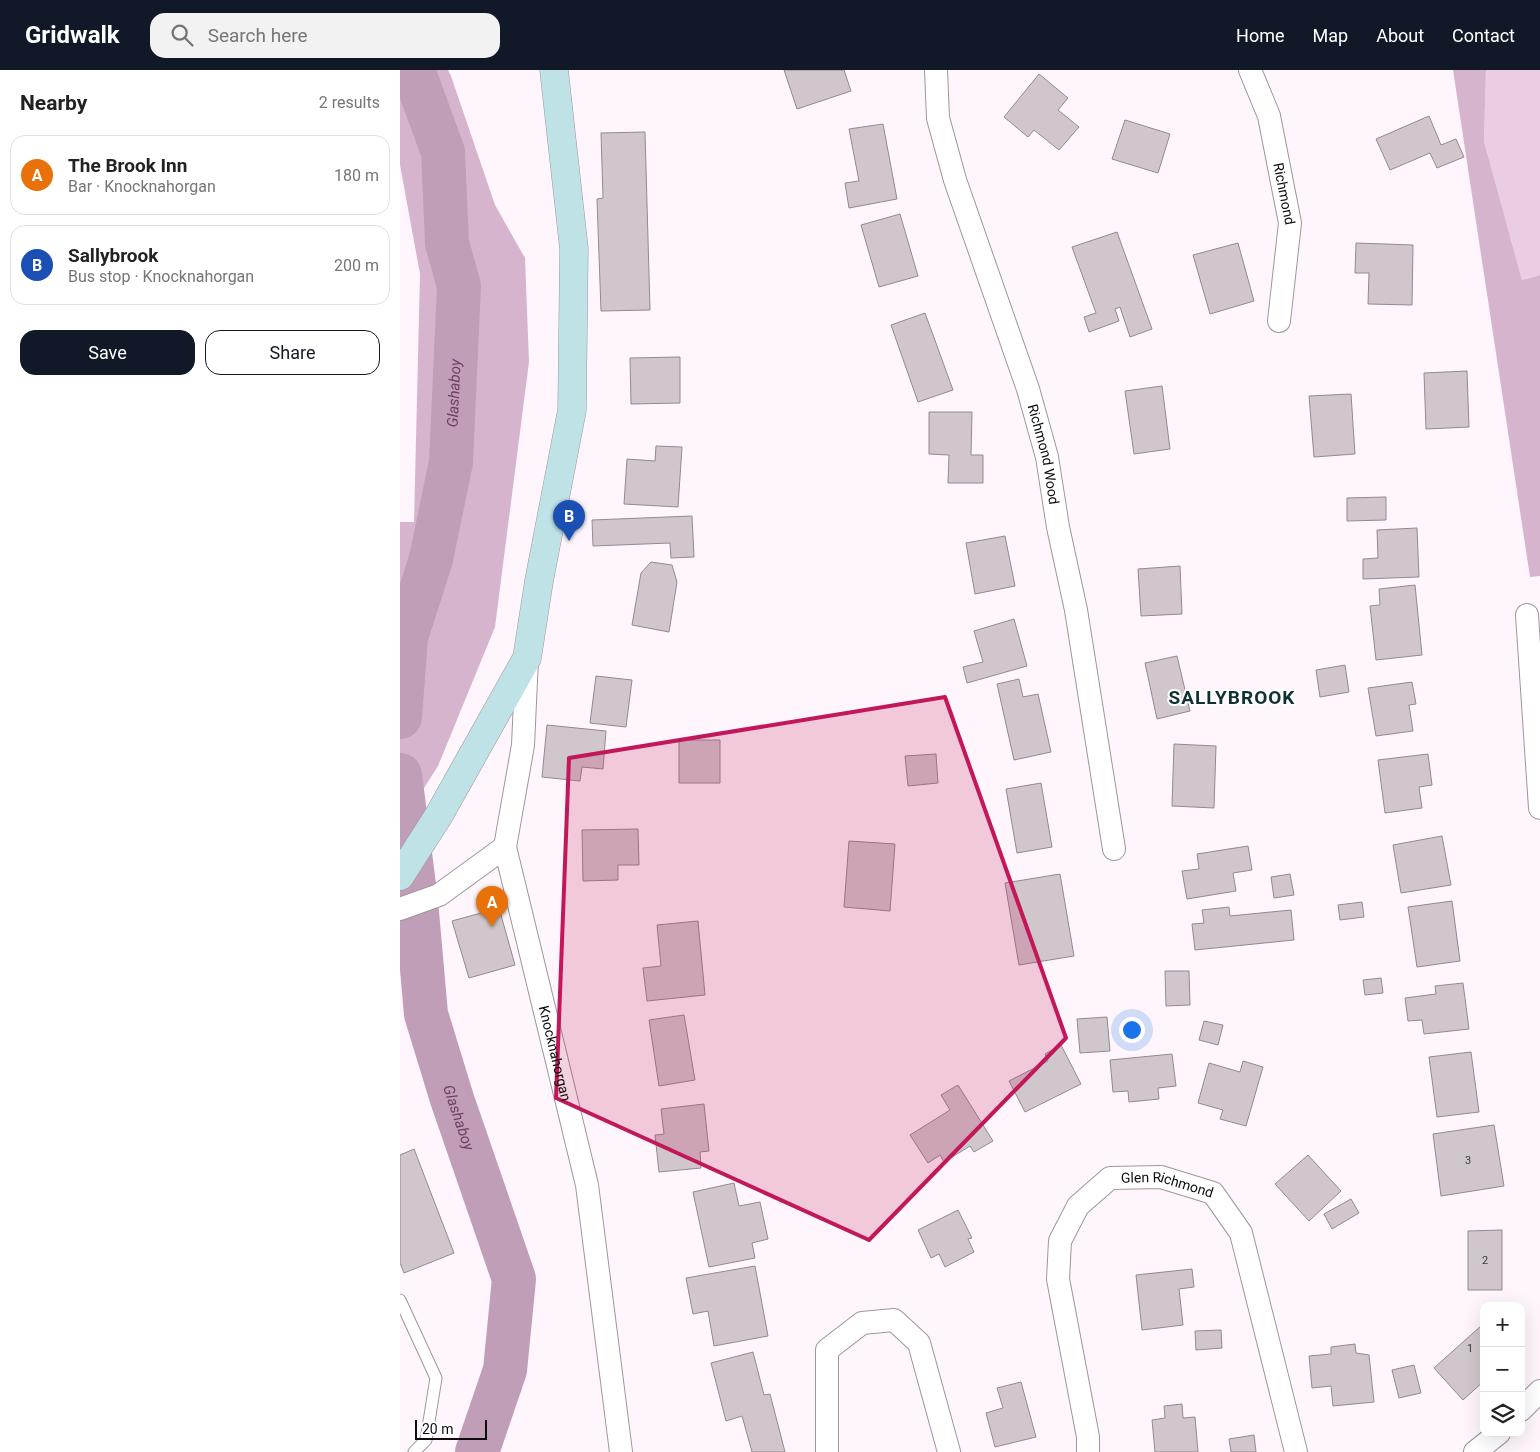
<!DOCTYPE html>
<meta charset="utf-8">
<style>
:root{--surface:#fff;--page:#f2f2f2;--text:#222;--muted:#767676;--line:#e0e0e0;--accent:#111827}
body{margin:0;font-family:Roboto,sans-serif;background:var(--page);color:var(--text)}
.controls{position:absolute;right:15px;bottom:15px;display:grid;overflow:hidden;border-radius:10px;box-shadow:0 5px 20px #0002}
.controls button{width:45px;height:45px;display:grid;place-items:center;padding:0;border:0;border-bottom:1px solid var(--line);background:var(--surface);color:var(--text);font:25px sans-serif}
.scale{position:absolute;left:15px;bottom:12px;width:72px;box-sizing:border-box;padding-left:5px;border:2px solid #0e0c0e;border-top:0;font-size:14px;line-height:18px;white-space:nowrap;color:#0e0c0e;-webkit-text-stroke:4px #fff;paint-order:stroke}
.you{position:absolute;left:731px;top:959px;width:18px;height:18px;margin:-12px;border:4px solid #fff;border-radius:50%;background:#1a73e8;box-shadow:0 0 0 8px #1a73e833}
.badge{display:grid;place-items:center;width:32px;height:32px;border-radius:50%;background:var(--accent);color:#fff;font-size:16px;font-weight:700}
.pin{position:absolute;translate:-50% -41px;filter:drop-shadow(0 1px 2px #0008)}
.pin::after{content:'';position:absolute;top:26px;width:18px;height:15px;background:inherit;clip-path:polygon(0 0,100% 0,50% 100%)}
.list{margin:0;padding:0;list-style:none}
h2{display:flex;justify-content:space-between;align-items:center;height:65px;margin:0;padding:0 20px;font-size:21px}
h2 small{font-size:16px;font-weight:400;color:var(--muted)}
.list li{display:grid;grid-template-columns:32px 1fr auto;gap:15px;align-items:center;box-sizing:border-box;height:80px;margin:0 10px 10px;padding:0 10px;border:1px solid var(--line);border-radius:15px}
.list b{display:block;font-size:19px;white-space:nowrap}
.list p{margin:0;font-size:16px;white-space:nowrap;color:var(--muted)}
.list em{font-size:16px;font-style:normal;color:var(--muted)}
.actions{display:flex;gap:10px;padding:15px 20px}
.actions a{flex:1;padding:11px 0;border:1px solid var(--accent);border-radius:15px;text-align:center;font-size:18px;color:var(--accent)}
.actions .main{background:var(--accent);color:#fff}
.icon{flex:none;width:28px;height:28px;fill:none;stroke:currentColor;stroke-width:2;stroke-linecap:round;stroke-linejoin:round}
.map{position:relative;flex:none;width:1140px;height:1382px;overflow:hidden}
header{display:flex;align-items:center;gap:30px;box-sizing:border-box;height:70px;padding:0 25px;background:var(--accent);color:#fff}
header strong{font-size:24px}
nav{display:flex;gap:28px;margin-inline-start:auto;font-size:18px}
.search{width:350px;height:45px;background:var(--page);display:flex;align-items:center;gap:12px;box-sizing:border-box;padding:0 18px;border-radius:15px;color:var(--muted);font-size:19px}
main{display:flex}
aside{flex:1;background:var(--surface)}
.map>svg:first-child{display:block}
</style>
<header>
<strong>Gridwalk</strong>
<div class="search"><svg class="icon" aria-label="search" viewBox="0 0 24 24"><circle cx="10" cy="10" r="6"/><path d="M15 15l6 6"/></svg>Search here</div>
<nav><a>Home</a><a>Map</a><a>About</a><a>Contact</a></nav>
</header>
<main>
<aside>
<h2>Nearby<small>2 results</small></h2>
<ul class="list">
<li><span class="badge" style="background:#e8710a">A</span><div><b>The Brook Inn</b><p>Bar · Knocknahorgan</p></div><em>180 m</em></li>
<li><span class="badge" style="background:#1a4fb4">B</span><div><b>Sallybrook</b><p>Bus stop · Knocknahorgan</p></div><em>200 m</em></li>
</ul>
<div class="actions"><a class="main">Save</a><a>Share</a></div>
</aside>
<div class="map">
<svg width="1140" height="1382" viewBox="0 0 1140 1382">
<rect width="100%" height="100%" fill="#fef6fc"/>
<path fill="#eacde3" d="M1086 0H1140V205L1122 210 1084 71Z"/>
<path fill="#d7b4ce" d="M0 0H48L51 6 95 135 125 188 129 292 95 557 38 696 0 756V452H14L20 204 0 95Z
M1053 0H1086L1084 71 1122 210 1140 205V506L1130 507Z"/>
<g fill="none" stroke-linecap="round" stroke-linejoin="round">
<g stroke="#c09eb8" stroke-width="44">
<path id="s1" d="M0 647 6 567 31 489 51 392 59 216 47 173 43 82 13 0"/>
<path id="s2" d="M0 705 16 831 26 944 52 1029 114 1209 105 1300 77 1382"/>
</g>
</g>
<path fill="#cfc7cc" stroke="#928a90" d="M384 0H444L451 21 397 39Z
M639 4 668 28 658 40 679 57 659 80 634 60 628 67 604 47Z
M1029 46 1041 75 1056 69 1064 87 1037 98 1030 83 990 100 976 69Z
M725 50 770 64 758 103 712 89Z
M483 54 497 129 449 138 445 113 459 111 449 59Z
M245 62 250 240 201 241 197 129 203 128 201 63Z
M500 144 518 206 479 217 461 155Z
M717 162 752 259 730 267 720 237 715 239 719 251 689 262 684 247 696 243 672 177Z
M838 173 854 231 810 244 793 185Z
M956 173 1013 175 1012 235 968 234 969 203H955Z
M525 243 553 320 518 332 491 255Z
M280 287V333L231 334 230 288Z
M1067 301 1069 357 1026 359 1024 303Z
M762 316 770 379 734 384 725 321Z
M951 324 955 384 914 387 909 326Z
M529 342H572L571 385H583V413H548L549 385 529 384Z
M256 376 282 377 278 437 224 434 227 389 255 391Z
M986 427V450L947 451V428Z
M292 446 294 487 271 488 270 473 193 476 192 450Z
M1017 458 1019 507 963 509V489L978 488 977 460Z
M605 466 615 516 575 524 566 473Z
M251 492 272 495 277 512 269 562 232 555 241 503Z
M780 496 782 544 741 546 738 499Z
M1015 515 1022 585 976 590 970 536 980 535 979 519Z
M614 549 627 596 567 613 563 597 583 592 574 561Z
M777 586 790 641 757 649 745 593Z
M945 595 949 622 920 627 916 600Z
M196 606 232 610 226 657 190 653Z
M619 609 623 627 638 624 651 682 614 690 597 614Z
M1012 612 1016 634 1009 635 1013 661 976 666 968 618Z
M147 655 206 661 203 699 182 697 180 711 142 707Z
M279 670H320V713H279Z
M774 674 816 676 814 738 772 736Z
M536 684 538 713 508 716 505 686Z
M1028 684 1032 715 1019 717 1022 738 985 743 978 690Z
M641 713 652 777 617 783 606 719Z
M238 759 239 795H218V810L183 811 182 760Z
M1042 766 1051 815 1001 823 993 775Z
M449 771 495 774 490 841 444 837Z
M848 776 852 800 833 803 836 821 787 829 782 801 799 799 797 784Z
M660 804 674 886 619 895 605 813Z
M890 804 894 825 874 828 871 807Z
M1052 831 1060 891 1017 897 1008 837Z
M962 832 964 847 940 850 938 835Z
M829 837 830 846 891 840 894 870 795 880 792 854 804 853 802 840Z
M99 838 115 895 69 908 52 851Z
M298 851 305 925 247 931 243 898 261 896 257 855Z
M765 901H789L790 935 766 936Z
M981 908 983 923 965 925 963 910Z
M1063 913 1069 959 1024 964 1022 950 1008 951 1005 928 1036 924 1035 916Z
M284 945 295 1010 259 1016 249 950Z
M707 947 710 981 680 983 677 949Z
M804 951 823 955 818 975 799 970Z
M661 975 681 1014 625 1042 609 1011 648 991 645 984Z
M1071 982 1079 1042 1037 1047 1029 987Z
M772 984 776 1016 758 1018 759 1029 729 1032 728 1021 713 1022 710 990Z
M843 991 863 997 846 1056 820 1049 823 1040 798 1033 809 993 840 1002Z
M558 1015 593 1071 574 1082 570 1076 544 1092 540 1085 528 1093 510 1065 550 1040 541 1025Z
M304 1034 309 1081 300 1082 301 1098 259 1102 255 1065 264 1064 261 1039Z
M1094 1055 1104 1116 1041 1126 1033 1064Z
M14 1079 54 1183 4 1203 0 1193V1085Z
M908 1085 941 1121 909 1151 875 1114Z
M334 1113 339 1136 360 1132 368 1169 352 1173 355 1188 309 1197 293 1122Z
M951 1129 959 1143 932 1159 924 1144Z
M558 1140 572 1168 568 1169 574 1182 545 1197 539 1184 531 1188 518 1160Z
M1102 1160V1220H1068V1161Z
M355 1196 368 1266 314 1276 308 1241 293 1244 286 1208Z
M792 1199 794 1217 779 1219 783 1255 742 1260 736 1205Z
M1082 1255 1084 1257V1311L1063 1330 1034 1298Z
M821 1260 822 1278 796 1280 795 1261Z
M955 1274 956 1283 969 1285 974 1332 933 1336 931 1316 912 1318 909 1286 931 1284V1277Z
M353 1282 364 1325 370 1324 385 1382H352L342 1346 326 1351 311 1293Z
M1014 1295 1021 1323 999 1328 992 1300Z
M621 1312 636 1367 595 1377 586 1343 603 1338 597 1318Z
M782 1334 783 1348 795 1347 798 1382H755L752 1350 765 1348 764 1336Z
M854 1365 856 1382H831L829 1369Z"/>
<g fill="none" stroke-linecap="round" stroke-linejoin="round">
<defs>
<path id="service" d="M0 1230 36 1308 26 1370 14 1382"/>
<g id="minor">
<path id="s3" d="M536 0 538 48 555 110 628 319 647 387 658 457 676 540 714 779"/>
<path id="s4" d="M850 0 869 46 890 153 879 251"/>
<path d="M1127 545 1140 738"/>
<path id="s5" d="M127 589 123 675 105 777 187 1115 221 1382"/>
<path d="M0 839 39 825 105 777"/>
<path d="M1121 1340 1140 1321"/>
<path d="M427 1382V1280L462 1253 494 1250 519 1273 549 1382"/>
<path id="s6" d="M688 1382V1367L658 1209 660 1171 678 1136 710 1108 761 1107 813 1123 841 1163 896 1382"/>
<path d="M1075 1382 1099 1363"/>
</g>
<path id="secondary" d="M0 806 39 745 127 588 139 511 172 340 174 179 154 0"/>
</defs>
<use href="#service" stroke="#9d969b" stroke-width="13"/>
<use href="#minor" stroke="#9d969b" stroke-width="24"/>
<use href="#secondary" stroke="#9d969b" stroke-width="29"/>
<use href="#service" stroke="#fff" stroke-width="11"/>
<use href="#minor" stroke="#fff" stroke-width="22"/>
<use href="#secondary" stroke="#bee2e6" stroke-width="28"/>
</g>
<path fill="#c2185b" fill-opacity="0.2" stroke="#c2185b" stroke-width="4" stroke-linejoin="round" d="M545 627 666 968 469 1170 156 1028 169 688Z"/>
<g text-anchor="middle" stroke-width="4" stroke-linejoin="round" paint-order="stroke">
<g font-size="11" fill="#3e3b3e">
<text x="1068" y="1094">3</text>
<text x="1085" y="1194">2</text>
<text x="1070" y="1282">1</text>
</g>
<g font-size="14" fill="#0e0c0e" stroke="#fff">
<text dy="5" stroke="none"><textPath href="#s4" startOffset="129">Richmond</textPath></text>
<text dy="5" stroke="none"><textPath href="#s3" startOffset="401">Richmond Wood</textPath></text>
<text dy="5" stroke="none"><textPath href="#s5" startOffset="402">Knocknahorgan</textPath></text>
<text dy="5" stroke="none"><textPath href="#s6" startOffset="354">Glen Richmond</textPath></text>
</g>
<g font-size="15" font-style="italic" fill="#6e3f64" stroke="#fff">
<text dy="5" stroke="none"><textPath href="#s1" startOffset="330">Glashaboy</textPath></text>
<text dy="5" stroke="none"><textPath href="#s2" startOffset="349">Glashaboy</textPath></text>
</g>
<g font-size="19" font-weight="bold" letter-spacing="1" fill="#0e3134" stroke="#fff">
<text x="832" y="634">SALLYBROOK</text>
</g>
</g>
</svg>
<div class="controls">
<button>+</button>
<button>−</button>
<button><svg class="icon" aria-label="layers" viewBox="0 0 24 24"><path d="M12 4l9 5-9 5-9-5zM3 14l9 5 9-5"/></svg></button>
</div>
<div class="scale">20 m</div>
<div class="you"></div>
<div class="pin badge" style="left:92px;top:857px;background:#e8710a">A</div>
<div class="pin badge" style="left:169px;top:471px;background:#1a4fb4">B</div>
</div>
</main>
